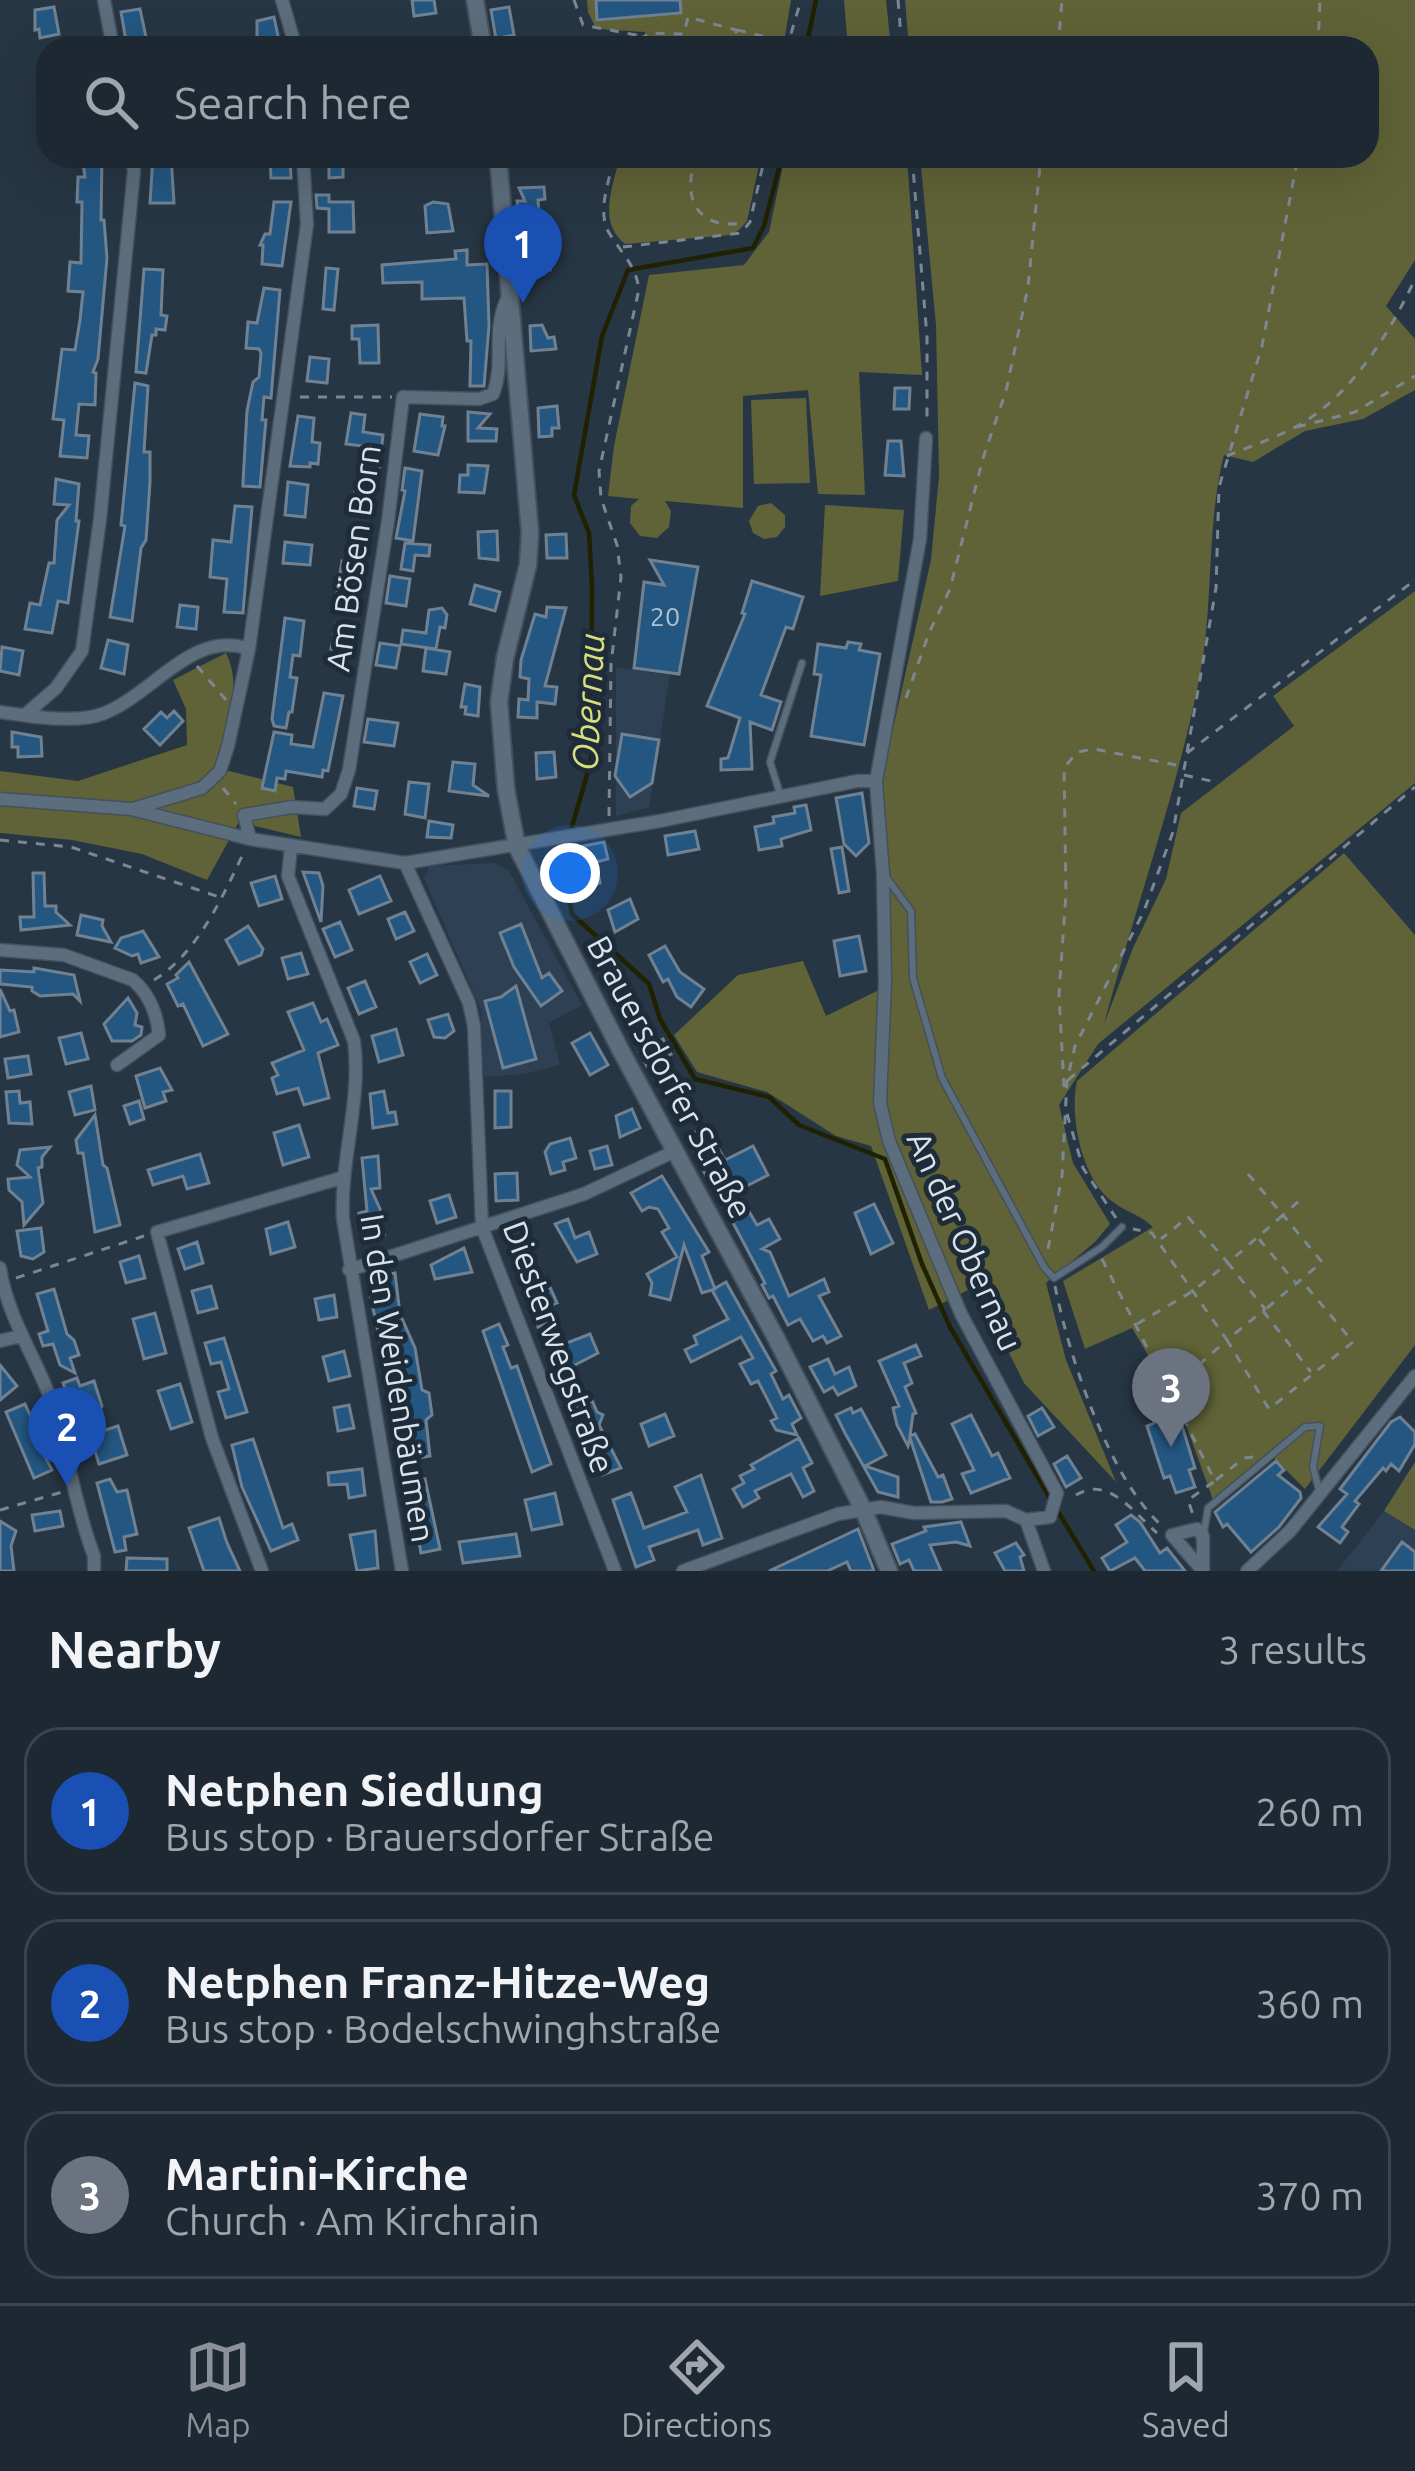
<!DOCTYPE html>
<meta charset="utf-8">
<style>
:root{--surface:#1d2833;--page:#25303b;--text:#f1f3f6;--muted:#a0a6ac;--line:#3b444e;--accent:#8c9099}
body{margin:0;font-family:Ubuntu,sans-serif;background:var(--page);color:var(--text)}
.you{position:absolute;left:570px;top:873px;width:42px;height:42px;margin:-30px;border:9px solid #fff;border-radius:50%;background:#1a73e8;box-shadow:0 0 0 18px #1a73e833}
.badge{display:grid;place-items:center;width:78px;height:78px;border-radius:50%;background:var(--accent);color:#fff;font-size:39px;font-weight:700}
.pin{position:absolute;translate:-50% -99px;filter:drop-shadow(0 3px 6px #0008)}
.pin::after{content:'';position:absolute;top:63px;width:42px;height:36px;background:inherit;clip-path:polygon(0 0,100% 0,50% 100%)}
.list{margin:0;padding:0;list-style:none}
h2{display:flex;justify-content:space-between;align-items:center;height:156px;margin:0;padding:0 48px;font-size:51px}
h2 small{font-size:39px;font-weight:400;color:var(--muted)}
.list li{display:grid;grid-template-columns:78px 1fr auto;gap:36px;align-items:center;box-sizing:border-box;height:168px;margin:0 24px 24px;padding:0 24px;border:3px solid var(--line);border-radius:36px}
.list b{display:block;font-size:45px;white-space:nowrap}
.list p{margin:0;font-size:39px;white-space:nowrap;color:var(--muted)}
.list em{font-size:39px;font-style:normal;color:var(--muted)}
.icon{flex:none;width:66px;height:66px;fill:none;stroke:currentColor;stroke-width:2;stroke-linecap:round;stroke-linejoin:round}
.map{position:relative;flex:none;width:1415px;height:1571px;overflow:hidden}
.search{position:absolute;background:var(--surface);box-shadow:0 12px 48px #0002;left:36px;right:36px;top:36px;height:132px;display:flex;align-items:center;gap:30px;box-sizing:border-box;padding:0 42px;border-radius:36px;color:var(--muted);font-size:45px}
.sheet{height:732px;background:var(--surface)}
nav{display:flex;justify-content:space-around;align-items:center;box-sizing:border-box;height:168px;border-top:3px solid var(--line);background:var(--surface);font-size:33px;color:var(--muted)}
nav a{display:grid;justify-items:center;gap:6px}
nav .on{color:var(--accent)}
.map>svg:first-child{display:block}
</style>
<div class="map">
<svg width="1415" height="1571" viewBox="0 0 1415 1571">
<rect width="100%" height="100%" fill="#273644"/>
<path fill="#2e4154" d="M616 667 670 675 649 807 616 816Z
M494 863 509 871 582 1005 549 1023 560 1065 523 1074 484 1077 481 1010 424 878 429 866Z
M1384 1511 1415 1530V1571H1337Z"/>
<path fill="#606237" d="M587 0H791L783 48H643L645 32 596 29 588 12Z
M844 0H886L891 48H848Z
M905 0H1415V260L1386 306 1415 339V390L1363 419 1305 431 1253 462 1224 455C1206 526 1214 602 1200 675 1177 793 1135 908 1104 1024L1133 948 1166 879 1181 813 1294 726 1273 696 1415 591V783L1098 1044 1059 1105 1073 1163 1110 1224 1095 1242 1046 1283 1066 1360 1116 1482 1024 1383 976 1286 929 1310 871 1146 836 1136 767 1092 697 1072 674 1035 738 975 803 961 826 1016 879 990 880 786 931 560 939 476 936 325 920 156H1367V48H909Z
M620 156H761L747 221 739 230 730 235 625 244C597 221 613 187 620 156Z
M785 156H907L922 375 859 372 865 495 818 494 808 390 743 396V508L665 501 671 511 669 527 657 538 640 536 630 523 631 506 639 499 608 496 614 446 649 275 744 265 769 232Z
M806 398 810 483 754 484 751 400Z
M771 503 785 515V527L777 537 764 539 753 533 749 521 758 506Z
M825 505 904 510 898 581 820 596Z
M226 653C243 686 227 734 221 769L293 787 301 837 239 822 207 880 142 854 72 840 0 833V771L78 781 187 745 186 709 173 680Z
M1344 853 1415 935V1345L1305 1489 1270 1454 1213 1500 1181 1411 1132 1328 1085 1349 1063 1281 1153 1227C1141 1215 1126 1212 1113 1202 1082 1181 1069 1116 1077 1081Z
M1415 1462V1530L1384 1511Z"/>
<g fill="none" stroke-linecap="round" stroke-linejoin="round">
<path stroke="#202100" stroke-width="4.5" d="M806 48 816 0
M571 830 591 761 592 585 589 533 574 495 602 336 628 270 753 248 764 226 782 156
M569 841 564 873 572 914 649 984 660 1019 695 1079 769 1097 799 1125 885 1159 922 1264 950 1327 1051 1500
M1057 1510 1094 1571"/>
</g>
<path fill="#235782" stroke="#708191" stroke-width="3" d="M412 0H434L436 13 414 16Z
M596 0H680L681 13 597 20Z
M54 7 59 34 40 38 39 29 35 30V10Z
M509 7 514 35 496 39 491 10Z
M140 9 146 37 126 41 121 12Z
M274 17 280 45 263 48 261 39 257 40V21Z
M82 156H102L101 220H104L107 258 98 359 93 372 96 373 95 405 79 404 76 435 89 436 87 458 60 456 64 420 53 419 62 349 75 350 80 320 83 292 68 291 70 262 81 263 82 202H77L78 177H85Z
M153 156H171L174 203H150Z
M270 156H290L291 178H271Z
M329 156H343V177L329 178Z
M544 187 545 199 538 200 540 231 532 215 519 216 517 201H525L519 188Z
M316 195H329V202H353L354 232H329V209L317 208Z
M274 202H291L282 266 262 264 263 245H260L265 234H270Z
M433 202 448 204 453 231 427 233 425 206Z
M467 250V265L487 264 489 326 484 386H470L471 341H467L464 298 422 299V282L383 283 382 265 456 259 455 251Z
M548 253 550 270 524 273 522 255Z
M326 268 338 269 334 310 323 309Z
M144 269 163 270 161 315 167 316 165 330 156 329V335H152L146 373 136 372Z
M264 288 280 290 271 398 264 397 262 420H266L260 487 243 486V482L247 411 253 382 259 377 261 353 259 349 246 348 248 322 257 323Z
M378 325 379 363H360L359 339H352V326Z
M542 325 548 338 554 337 556 349 531 351 530 326Z
M310 357 329 359 327 383 307 381Z
M135 383 148 386 144 452H150V482L146 540 141 548 132 621 110 617 125 526 121 525Z
M895 388H910L909 409H894Z
M557 406 559 428H552V436L539 437 538 408Z
M468 412 490 414 478 428 497 429 496 441H468Z
M351 413 365 415 363 432 383 435 379 470 360 469 363 446 346 444Z
M420 414 443 417 442 426H445L438 455 414 451Z
M298 416 314 418 312 442 320 443 318 464 310 463V467L290 466Z
M888 441H901L904 476 885 475Z
M468 465 488 466 484 493 459 492 460 475H468Z
M405 468 422 471 413 541 396 538 405 491 402 490Z
M56 479 79 484 76 521H79L68 603 58 601 52 633 25 629 30 603 40 605 49 563H54L57 520 69 505 54 504Z
M288 482 308 485 305 517 285 515Z
M355 491 372 493 370 516 352 513Z
M235 506 252 507 243 613 224 612 227 579 210 577 213 540 231 542Z
M497 531 498 560 479 558 478 532Z
M566 534 567 558H547L546 535Z
M285 542 312 545 310 565 283 563Z
M405 543 430 545 429 556 415 555 413 571 401 569Z
M349 549 367 552 356 602 336 599 342 561 347 562Z
M650 560 698 567 679 674 634 668 644 582 664 585Z
M390 576 410 579 406 606 386 603Z
M752 581 803 597 793 629 786 627 761 695 781 702 772 730 750 722 752 769 721 770V759L728 758 740 718 707 706 745 614 742 613Z
M475 585 500 592 495 611 470 604Z
M180 605 198 607 196 629 177 627Z
M547 607 566 608 545 686 557 687 555 704 537 702V718L518 717 519 699 528 700 529 679 520 677 521 660 535 614 546 617Z
M442 608 447 615 445 628 440 627 436 649 401 644 403 630 426 633 429 610Z
M285 618 304 621 300 656 293 655 290 677 297 678 292 712H289L286 728 274 726 272 719Z
M336 624 356 628 343 651 331 649Z
M108 640 128 645 124 674 101 668Z
M848 642 861 644 859 650 880 654 864 745 811 736 821 675 814 674 818 644 846 648Z
M380 643 400 646 396 668 376 665Z
M2 647 23 651 19 675 0 671Z
M426 648 450 652 446 674 423 671Z
M465 684 480 687 478 716 465 714 466 707H461Z
M324 693 343 696 328 771 323 770 322 777 286 771 285 779 277 778 275 791 262 788 274 732 292 735 291 744 313 747Z
M174 711 183 721 160 745 144 729 161 712 167 718Z
M368 719 398 723 394 746 364 742Z
M12 732 41 737 42 756 18 757V747H12Z
M622 734 659 740 652 783 630 797 615 776Z
M554 752 556 777 537 779 536 753Z
M453 762 475 764 473 785 489 796 449 791Z
M409 782 429 784 425 818 405 814Z
M357 788 377 791 374 809 354 806Z
M862 793 869 843 856 856 844 844 836 798Z
M806 805 811 830 781 839 782 846 759 850 755 827 774 823 773 817 795 813 794 807Z
M429 821 453 825 451 838 427 837Z
M695 831 699 849 668 855 665 836Z
M604 842 608 859 596 862 600 883 582 886 574 848Z
M842 847 849 891 839 893 831 849Z
M303 872 319 873 323 886 321 922Z
M33 873H44L45 906H56V912L70 925 21 930 20 917H34Z
M275 876 282 899 259 906 251 883Z
M380 876 391 901 359 914 349 890Z
M630 899 638 919 615 932 608 910Z
M405 912 414 931 396 939 388 919Z
M81 915 103 920 102 926 111 942 77 935Z
M340 922 352 950 335 957 323 929Z
M521 924 542 978 549 973 562 991 541 1006 514 967 500 933Z
M248 926 263 949 261 955 239 964 226 940Z
M143 931 159 957 141 963 138 954 132 956 115 948 121 938Z
M859 936 866 971 840 976 834 941Z
M665 946 680 972 704 989 691 1007 677 997 668 979 663 982 649 955Z
M301 953 308 974 288 979 282 958Z
M427 954 437 975 420 983 410 962Z
M189 962 228 1034 203 1046 183 1004 178 1006 167 984 178 978 176 975Z
M34 968 74 975 80 1001 73 994 40 996 32 991V987L0 984V970L34 972Z
M365 981 376 1007 359 1014 348 988Z
M516 986 536 1059 503 1068 485 1001 501 997Z
M0 989 10 1011 14 1010 19 1032 0 1037Z
M128 998 137 1013 135 1025 142 1027 141 1035 132 1041H112L104 1024Z
M313 1003 321 1022 327 1019 338 1045 318 1053 329 1098 304 1105 298 1088 277 1094 272 1078 278 1075 272 1063 304 1050 288 1012Z
M448 1014 454 1031 445 1038 434 1037 428 1020Z
M396 1029 403 1055 379 1062 372 1036Z
M81 1033 88 1059 66 1064 59 1038Z
M590 1033 608 1065 590 1075 572 1043Z
M663 1039 671 1054 647 1066 639 1052Z
M28 1056 31 1074 8 1078 5 1059Z
M160 1068 172 1090 163 1092 166 1101 145 1108 136 1076Z
M91 1086 95 1110 75 1115 69 1092Z
M19 1091 20 1103 30 1102 32 1124 9 1123 6 1092Z
M384 1091 388 1113 395 1112 397 1124 373 1128 370 1094Z
M495 1091H511V1127L495 1128Z
M139 1101 144 1119 130 1124 124 1106Z
M632 1109 640 1128 620 1137 616 1116Z
M95 1115 103 1165 107 1168 120 1225 95 1232 83 1153H78L76 1140Z
M299 1125 309 1157 283 1165 274 1133Z
M705 1125 725 1160 753 1146 768 1175 737 1191 710 1184 688 1138Z
M570 1138 576 1158 563 1162 565 1170 551 1174 545 1152 550 1144Z
M607 1146 612 1165 595 1169 590 1151Z
M50 1147 42 1157V1167L38 1168 43 1203 24 1225 22 1202 9 1190 8 1179 30 1177 17 1165 20 1150Z
M200 1154 209 1183 187 1189 183 1176 153 1185 148 1170Z
M378 1156 380 1188 371 1189 380 1209 381 1218 376 1219 384 1234 363 1237 359 1213 367 1211 362 1158Z
M517 1173 518 1200 496 1201 495 1174Z
M662 1176 709 1252 702 1256 715 1289 702 1293 684 1245 670 1300 650 1295 652 1283 647 1274 677 1257 662 1232 669 1228 658 1209 649 1207 642 1211 631 1193Z
M737 1191 757 1225 769 1219 780 1239 762 1249 770 1252 789 1296 824 1279 829 1292 819 1296 841 1336 827 1343 823 1336 813 1341 800 1319 788 1325 773 1296 769 1298 762 1285 765 1283 721 1200Z
M449 1195 456 1217 437 1223 430 1201Z
M874 1204 893 1243 871 1254 855 1213Z
M568 1219 575 1238 589 1232 597 1254 577 1262 555 1224Z
M288 1222 295 1247 271 1254 266 1229Z
M41 1228 44 1252 33 1259 21 1256 17 1231Z
M197 1242 203 1263 185 1269 178 1249Z
M464 1248 472 1272 435 1279 431 1265Z
M139 1256 145 1278 126 1283 120 1262Z
M395 1273 400 1314 415 1348 422 1390 429 1393 432 1415 426 1420 430 1456 412 1459 404 1419 399 1415 398 1382 389 1383 370 1294 376 1293 373 1277Z
M726 1282 776 1371 771 1374 783 1399 789 1395 801 1418 792 1424 797 1435 776 1430 771 1421 777 1418 758 1381 751 1384 740 1364 753 1358 741 1337 691 1362 685 1350 697 1344 694 1336 728 1319 712 1290Z
M211 1286 217 1308 198 1313 192 1291Z
M550 1287 557 1303 549 1306 555 1320 538 1327 530 1295Z
M54 1289 67 1334 74 1340 79 1355 70 1358 75 1373 60 1365 53 1344 43 1346 39 1334 48 1331 37 1294Z
M334 1295 337 1317 319 1320 315 1299Z
M155 1313 166 1353 144 1359 133 1319Z
M499 1324 508 1345 503 1347 511 1368 517 1366 551 1464 532 1472 483 1331Z
M590 1334 598 1353 571 1367 580 1394 571 1397 551 1349Z
M224 1338 247 1412 226 1418 218 1392 229 1389 221 1362 211 1364 205 1343Z
M916 1345 921 1356 904 1363 912 1383 905 1387 916 1413 913 1414 910 1436 915 1434 938 1477 943 1475 952 1499 942 1502H931L910 1438 908 1446 897 1425 893 1408 899 1406 879 1361Z
M344 1351 350 1376 329 1381 323 1357Z
M828 1359 835 1374 849 1367 856 1386 838 1395 833 1387 824 1392 810 1367Z
M0 1365 17 1386 0 1400Z
M77 1378 80 1386 94 1381 102 1406 88 1429 75 1393 68 1396 63 1383Z
M180 1384 192 1422 171 1429 158 1391Z
M1158 1392 1164 1395 1171 1418 1179 1416 1195 1468 1189 1470 1195 1487 1176 1493 1170 1476 1164 1478 1147 1426 1154 1423 1147 1400 1150 1394Z
M592 1400 597 1412 603 1415 599 1425 621 1468 602 1475 573 1408Z
M25 1404 35 1426 31 1430 52 1470 34 1478 6 1412Z
M349 1405 354 1428 338 1431 334 1408Z
M851 1408 853 1413 861 1409 886 1455 865 1466 898 1477V1497L878 1492 845 1433 836 1415Z
M1042 1408 1054 1427 1038 1436 1028 1416Z
M665 1414 674 1436 649 1446 641 1424Z
M971 1415 992 1456 998 1453 1010 1478 971 1493 962 1474 974 1470 952 1424Z
M1400 1417 1415 1432V1444L1399 1471 1391 1464 1386 1471 1383 1468 1355 1501 1359 1504 1342 1527 1348 1532 1340 1543 1318 1527 1347 1494 1340 1489 1391 1422Z
M118 1426 127 1455 99 1464 90 1435Z
M799 1438 812 1463 803 1468 814 1491 803 1497 791 1474 755 1491 759 1498 743 1507 733 1489 744 1483 740 1476 754 1469 751 1465Z
M253 1439 283 1528 292 1524 298 1540 271 1551 242 1487 232 1445Z
M1067 1456 1081 1478 1066 1487 1054 1464Z
M1276 1461 1284 1470 1278 1475 1300 1492 1301 1498 1279 1527 1251 1552 1227 1524 1223 1527 1215 1512Z
M362 1469 365 1495 349 1498 347 1484 329 1485 328 1473Z
M701 1475 722 1538 703 1545 698 1530 649 1547 654 1560 636 1567 613 1500 631 1493 644 1528 687 1512 675 1487Z
M110 1479 117 1492 127 1490 137 1534 124 1537 126 1550 115 1552 97 1483Z
M425 1479 440 1549 421 1553 408 1482Z
M555 1493 562 1524 532 1530 525 1500Z
M60 1511 63 1526 35 1531 32 1515Z
M1131 1515 1140 1522 1160 1553 1167 1548 1185 1571H1145L1135 1558 1110 1571 1102 1558 1127 1542 1116 1525Z
M219 1518 227 1543 240 1571H204L189 1528Z
M0 1521 16 1531 11 1546 14 1571H0Z
M961 1522 970 1546 956 1542 930 1545 941 1571H914L909 1560 900 1564 892 1544 926 1531 924 1527Z
M858 1529 874 1571H851L847 1562 827 1571H769Z
M375 1531 378 1568 357 1571 350 1535Z
M516 1534 520 1556 463 1563 459 1542Z
M1402 1542 1415 1552V1571H1381Z
M1016 1543 1024 1555 1020 1557 1024 1571H1005L995 1553Z
M127 1558 167 1559V1571H126Z"/>
<g fill="none" stroke-linecap="round" stroke-linejoin="round">
<defs>
<path id="lane" d="M781 797 770 762 802 663
M886 877 911 911 913 978 942 1078 1044 1267 1054 1278 1102 1247 1122 1227
M1204 1532 1208 1508 1305 1427 1320 1426 1313 1467 1319 1490"/>
<path id="street" d="M104 0 113 48
M282 0 296 48
M0 712C29 716 75 724 102 714 153 695 192 629 249 649
M26 714 56 688 82 651 100 519 134 171 132 156
M0 799 131 809 250 839 405 863 660 821 857 781H876
M133 809 202 788 220 771 228 746 249 649 307 224 303 156
M250 839 244 815 292 807 325 809 341 794 349 770 388 521 403 397 479 399 493 394C506 361 490 330 509 295
M291 847 288 876 354 1041C362 1099 340 1159 343 1219L402 1571
M405 863 469 1003 474 1026 482 1227 615 1571
M0 950 64 955 133 980C150 995 157 1014 159 1035L117 1065
M0 1268C7 1316 35 1356 51 1400 68 1451 75 1507 94 1556V1571
M349 1270 584 1194 675 1151
M0 1341 21 1336
M1026 1520 1044 1571
M1197 1529 1203 1536V1571L1172 1535Z
M262 1571 212 1438 157 1232 341 1178
M683 1571 838 1514 881 1507 914 1513 1006 1511 1026 1520 1050 1517 1057 1493 961 1314 889 1141 880 1103 885 981 883 874 876 781 920 539 926 438
M1247 1571 1290 1531 1415 1376"/>
<path id="secondary" d="M475 0 483 48
M498 156 530 533 528 565 505 658 499 702 506 789 517 847 620 1049 776 1338 863 1509 889 1571"/>
</defs>
<use href="#lane" stroke="#44515c" stroke-width="9"/>
<use href="#street" stroke="#44515c" stroke-width="15"/>
<use href="#secondary" stroke="#44515c" stroke-width="20"/>
<path stroke="#7b8793" stroke-width="3" stroke-dasharray="9 9" stroke-linecap="butt" d="M574 0 583 25 636 35 639 48
M898 0 902 48
M737 30 788 42
M639 39 651 33 684 34 688 17 736 30 737 48
M794 48 788 44 801 0
M1058 48 1062 0
M1318 48 1320 0
M696 156C688 180 685 212 716 222 725 225 736 223 745 225
M912 156 927 337V425
M623 247 741 233 750 222 765 156
M300 397H392
M1297 427 1355 412 1415 376
M1227 456C1253 445 1282 436 1306 421 1356 388 1390 332 1415 279
M197 666 226 700
M906 698 929 633 950 589 983 458 1006 391 1028 287 1041 156
M1187 753 1415 580
M1184 775 1211 781
M223 788 236 804
M609 816 611 665 621 577 617 545 601 498 599 471 639 289C635 263 620 252 608 231 597 209 610 178 615 156
M0 840 71 847 222 898
M154 980C197 954 223 896 244 852
M1068 1080 1415 787
M1064 1087 1059 994 1066 893 1064 768 1077 752 1094 749 1181 766
M1067 1114 1083 1168 1116 1218
M1248 1174 1283 1215 1228 1263 1265 1309 1227 1340 1269 1409 1353 1342 1301 1280
M1259 1239 1295 1282
M1048 1249 1062 1176 1067 1081 1075 1046 1144 911 1173 832 1216 588 1219 487 1262 346 1298 156
M1102 1259 1166 1385 1194 1369 1227 1340 1152 1233 1133 1229
M16 1278 144 1236
M1055 1286C1069 1357 1109 1478 1162 1526
M1267 1308 1322 1262 1283 1215 1299 1201
M1263 1311 1311 1372
M1137 1324 1193 1291 1228 1263 1188 1217 1161 1239
M1167 1386 1215 1481 1188 1500 1194 1518
M1216 1480 1244 1458 1253 1457
M1076 1495C1108 1475 1133 1512 1157 1533
M0 1510 62 1492"/>
<use href="#lane" stroke="#5c6d7d" stroke-width="6"/>
<use href="#street" stroke="#5c6d7d" stroke-width="12"/>
<use href="#secondary" stroke="#5c6d7d" stroke-width="16"/>
</g>
<g text-anchor="middle" stroke-width="10" stroke-linejoin="round" paint-order="stroke">
<g font-size="27" fill="#acc0d2">
<text x="665" y="626">20</text>
</g>
<g font-size="33" fill="#d9e3ec" stroke="#1e2c3a">
<text transform="translate(353 558) rotate(-82)" y="12">Am Bösen Born</text>
<text transform="translate(670 1077) rotate(62)" y="12">Brauersdorfer Straße</text>
<text transform="translate(965 1241) rotate(66)" y="12">An der Obernau</text>
<text transform="translate(559 1347) rotate(70)" y="12">Diesterwegstraße</text>
<text transform="translate(398 1378) rotate(81)" y="12">In den Weidenbäumen</text>
</g>
<g font-size="36" font-style="italic" fill="#d8de7e" stroke="#1e2c3a">
<text transform="translate(588 702) rotate(-87)" y="13">Obernau</text>
</g>
</g>
</svg>
<div class="you"></div>
<div class="pin badge" style="left:523px;top:303px;background:#1a4fb4">1</div>
<div class="pin badge" style="left:67px;top:1486px;background:#1a4fb4">2</div>
<div class="pin badge" style="left:1171px;top:1447px;background:#6b7280">3</div>
<div class="search"><svg class="icon" aria-label="search" viewBox="0 0 24 24"><circle cx="10" cy="10" r="6"/><path d="M15 15l6 6"/></svg>Search here</div>
</div>
<section class="sheet">
<h2>Nearby<small>3 results</small></h2>
<ul class="list">
<li><span class="badge" style="background:#1a4fb4">1</span><div><b>Netphen Siedlung</b><p>Bus stop · Brauersdorfer Straße</p></div><em>260 m</em></li>
<li><span class="badge" style="background:#1a4fb4">2</span><div><b>Netphen Franz-Hitze-Weg</b><p>Bus stop · Bodelschwinghstraße</p></div><em>360 m</em></li>
<li><span class="badge" style="background:#6b7280">3</span><div><b>Martini-Kirche</b><p>Church · Am Kirchrain</p></div><em>370 m</em></li>
</ul>
</section>
<nav>
<a class="on"><svg class="icon" aria-label="map" viewBox="0 0 24 24"><path d="M3 6l6-2 6 2 6-2v14l-6 2-6-2-6 2zM9 4v14M15 6v14"/></svg>Map</a>
<a><svg class="icon" aria-label="directions" viewBox="0 0 24 24"><path d="M12 3l9 9-9 9-9-9zM9 14v-3h6M13 9l2 2-2 2"/></svg>Directions</a>
<a><svg class="icon" aria-label="saved" viewBox="0 0 24 24"><path d="M7 4h10v16l-5-4-5 4z"/></svg>Saved</a>
</nav>
